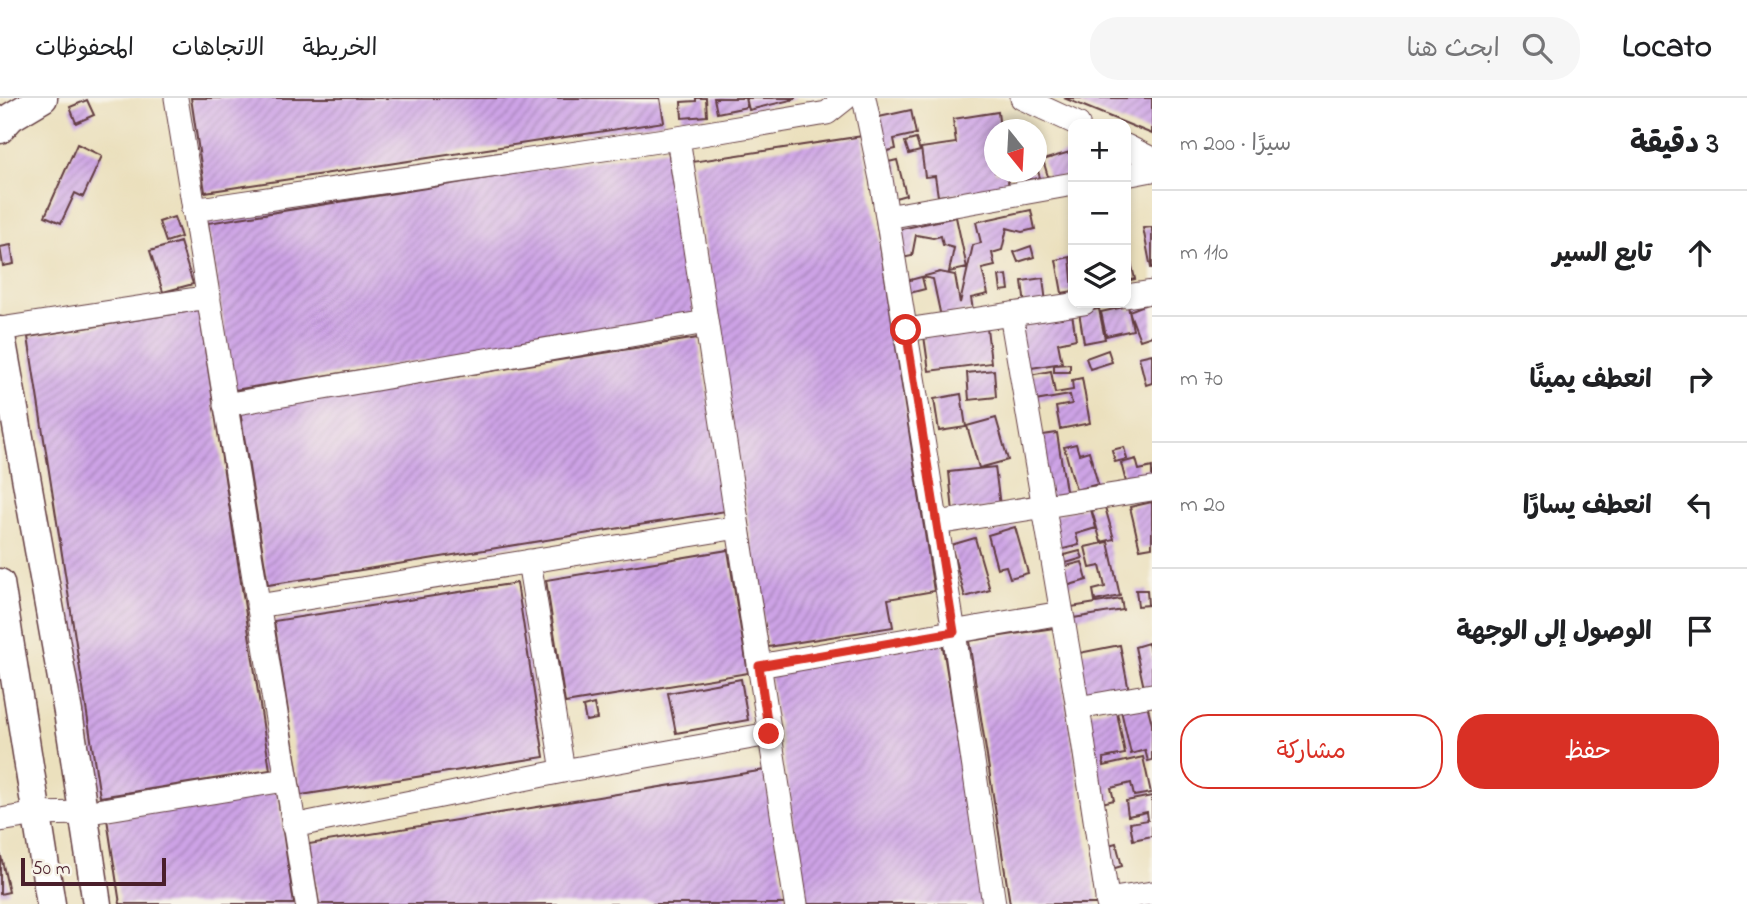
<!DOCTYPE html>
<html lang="ar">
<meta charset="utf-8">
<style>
:root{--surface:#fff;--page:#f6f6f6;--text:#202124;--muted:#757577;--line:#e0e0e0;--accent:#d93025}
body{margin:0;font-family:"Indie Flower","Playpen Sans Arabic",sans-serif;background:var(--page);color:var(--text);direction:rtl}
.controls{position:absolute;right:21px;top:21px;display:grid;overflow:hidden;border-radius:14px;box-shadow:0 4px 10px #0003}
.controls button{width:63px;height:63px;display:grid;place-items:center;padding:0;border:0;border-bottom:2px solid var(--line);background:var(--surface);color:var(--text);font:35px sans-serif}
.compass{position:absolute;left:984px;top:21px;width:63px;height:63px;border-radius:50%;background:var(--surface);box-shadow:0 4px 10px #0003;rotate:162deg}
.scale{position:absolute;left:21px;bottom:18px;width:145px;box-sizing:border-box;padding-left:7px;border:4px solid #4a1f2b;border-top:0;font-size:19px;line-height:24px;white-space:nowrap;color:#4a1f2b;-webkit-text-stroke:5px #f7f3e8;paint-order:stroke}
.stop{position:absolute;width:21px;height:21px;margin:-16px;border:5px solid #d93025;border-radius:50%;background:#fff}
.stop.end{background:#d93025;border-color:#fff;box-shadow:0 2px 7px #0008}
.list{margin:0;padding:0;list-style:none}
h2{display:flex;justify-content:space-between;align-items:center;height:91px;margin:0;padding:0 28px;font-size:30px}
h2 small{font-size:23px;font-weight:400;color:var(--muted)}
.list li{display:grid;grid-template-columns:46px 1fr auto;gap:21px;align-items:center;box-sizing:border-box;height:126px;padding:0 28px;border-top:2px solid var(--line)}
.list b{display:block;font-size:26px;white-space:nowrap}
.list em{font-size:23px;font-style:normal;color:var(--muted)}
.actions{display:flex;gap:14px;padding:21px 28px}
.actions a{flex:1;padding:16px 0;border:2px solid var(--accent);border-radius:28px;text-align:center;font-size:24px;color:var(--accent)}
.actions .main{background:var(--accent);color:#fff}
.icon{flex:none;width:38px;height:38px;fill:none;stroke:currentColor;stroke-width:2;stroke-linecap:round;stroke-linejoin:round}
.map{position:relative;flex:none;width:1152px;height:806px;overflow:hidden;direction:ltr}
header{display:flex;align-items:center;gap:42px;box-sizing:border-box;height:98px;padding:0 35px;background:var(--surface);border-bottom:2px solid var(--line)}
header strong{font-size:33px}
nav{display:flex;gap:38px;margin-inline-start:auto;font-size:24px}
.search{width:490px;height:63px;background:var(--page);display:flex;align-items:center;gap:18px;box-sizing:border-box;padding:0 24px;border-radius:28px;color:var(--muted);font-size:26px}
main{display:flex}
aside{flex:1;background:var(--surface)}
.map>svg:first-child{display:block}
</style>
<header>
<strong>Locato</strong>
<div class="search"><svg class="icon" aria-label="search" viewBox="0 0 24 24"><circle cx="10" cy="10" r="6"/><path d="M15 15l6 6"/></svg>ابحث هنا</div>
<nav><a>الخريطة</a><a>الاتجاهات</a><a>المحفوظات</a></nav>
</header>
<main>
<aside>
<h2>3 دقيقة<small>سيرًا · 200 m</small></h2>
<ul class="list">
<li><svg class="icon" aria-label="ahead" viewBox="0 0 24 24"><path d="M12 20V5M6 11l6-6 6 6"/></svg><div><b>تابع السير</b></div><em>110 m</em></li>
<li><svg class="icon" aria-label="right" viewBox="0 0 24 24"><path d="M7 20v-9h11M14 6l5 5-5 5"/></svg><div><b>انعطف يمينًا</b></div><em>70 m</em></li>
<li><svg class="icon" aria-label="left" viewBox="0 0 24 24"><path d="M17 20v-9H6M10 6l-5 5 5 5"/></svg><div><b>انعطف يسارًا</b></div><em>20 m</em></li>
<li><svg class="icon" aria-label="arrive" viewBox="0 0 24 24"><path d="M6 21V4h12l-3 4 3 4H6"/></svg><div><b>الوصول إلى الوجهة</b></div></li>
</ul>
<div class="actions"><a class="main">حفظ</a><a>مشاركة</a></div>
</aside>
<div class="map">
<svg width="1152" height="806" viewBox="0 0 1152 806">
<defs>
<pattern id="building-hatch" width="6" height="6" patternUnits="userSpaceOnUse" patternTransform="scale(1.75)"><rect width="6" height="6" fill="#cda3e6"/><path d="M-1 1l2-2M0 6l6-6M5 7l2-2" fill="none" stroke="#a884bb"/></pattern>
</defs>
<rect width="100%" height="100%" fill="#f7f3e8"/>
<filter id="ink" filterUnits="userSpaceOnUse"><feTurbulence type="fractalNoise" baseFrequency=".0143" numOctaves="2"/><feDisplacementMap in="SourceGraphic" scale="14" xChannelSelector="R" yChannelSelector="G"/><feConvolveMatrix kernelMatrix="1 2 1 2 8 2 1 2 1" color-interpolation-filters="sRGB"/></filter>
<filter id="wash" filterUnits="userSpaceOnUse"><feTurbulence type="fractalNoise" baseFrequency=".00686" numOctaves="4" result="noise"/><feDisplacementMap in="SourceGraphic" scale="28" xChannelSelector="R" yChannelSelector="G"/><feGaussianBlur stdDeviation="1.57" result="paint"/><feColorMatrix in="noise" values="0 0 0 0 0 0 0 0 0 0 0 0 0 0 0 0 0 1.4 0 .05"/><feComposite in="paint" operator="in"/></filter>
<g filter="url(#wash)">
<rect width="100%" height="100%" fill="#ebe0bd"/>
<g id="blocks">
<path fill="url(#building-hatch)" d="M191 0H660L664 24 205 94Z
M696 0H706L707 18 682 20 681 4 696 3Z
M714 0H745L747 9 717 15Z
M746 0H795V1L749 12Z
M1064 0H1152V36Z
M87 2 94 17 76 25 70 9Z
M911 12 916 36 894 41 896 51 878 55 870 21Z
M998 14 1000 32H995V74H1007L1009 91 974 93 938 98 935 78 925 79 921 50 956 45 953 21Z
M863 38 934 493 888 501 893 529 768 549 692 64Z
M916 41 920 53 909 56 905 44Z
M77 46 102 58 83 99 75 95 61 125 45 118Z
M668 51 695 219 234 292 208 125Z
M1073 53V75L1049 82 1043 62Z
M897 62 906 97 888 102 880 66Z
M1036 66 1040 80 1024 82 1023 74H1036Z
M1031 112 1035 131 1022 134 1007 130 1002 152 992 155 995 168 982 171 988 196 971 200 973 212 941 219 933 181 922 179 925 191 902 197 899 185 940 174 955 177 960 205 973 147 981 145 976 124Z
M174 119 181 139 166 144 159 124Z
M956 119 967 170 949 174 954 150 943 147 941 138 933 140 916 137 912 158 897 161 892 133Z
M1152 129V170H1151L1143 130Z
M180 144 193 186 163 194 150 153Z
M1126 144 1135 181 1126 183Z
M11 147 14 166 3 168 0 149Z
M1031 148 1034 159 1018 164 1014 154Z
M1070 159 1073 193 1062 195 1056 162Z
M1007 177 1009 192 1001 193 999 178Z
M1043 180 1046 205 1025 208 1022 183Z
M1152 204V238L1140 242 1129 213Z
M1128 208 1133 232 1106 238 1101 214Z
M1099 211 1105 241 1084 245 1079 214Z
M199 212 270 672 100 699 28 239Z
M1072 216 1076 241 1058 245 1062 265 1025 271 1017 226Z
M987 230 991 265 929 273 924 238Z
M698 240 726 413 268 487 240 313Z
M1108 252 1112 264 1090 271 1086 260Z
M1152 256V285L1146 287 1139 259Z
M1070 266V274H1054V267Z
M994 272 996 299 969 302 967 275Z
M1051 273 1055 295 1073 292 1072 282 1082 280 1090 325 1060 331 1056 309 1072 306 1070 297 1035 303 1030 277Z
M961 296 966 329 939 333 934 301Z
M996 320 1008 362 979 370 967 328Z
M1057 335 1067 399 1051 402 1036 338Z
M1076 346 1079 356 1089 353 1098 386 1076 392 1064 349Z
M1124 349 1127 361 1115 364 1112 352Z
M1136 361 1139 372 1152 369V381L1127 388 1121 365Z
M995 369 1000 408 953 414 949 374Z
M1152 404V449L1140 451 1130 409Z
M1090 408 1096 430 1076 436 1079 447 1052 454 1043 420Z
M1105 409 1114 441 1101 444 1092 413Z
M1015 429 1028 475 1010 480 1006 468 997 470 988 437Z
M975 440 990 492 965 499 951 447Z
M1108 444 1120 498 1095 503 1093 492 1105 489 1100 468 1090 470 1085 449Z
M728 452 748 575 565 605 546 482Z
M1080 453 1083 460 1059 467 1057 459Z
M1082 464 1087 482 1066 488 1054 471Z
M517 485 544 659 301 697 274 523Z
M1136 492H1147L1148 507 1138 508Z
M1121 501 1123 512 1067 521 1065 510Z
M1054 530 1097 806H1010L969 543Z
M942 543 985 806H807L769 571Z
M1148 545 1152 562V588L1144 590 1135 549Z
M1120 547 1129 593 1071 604 1074 556Z
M741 581 748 622 676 635 668 595Z
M1146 602 1152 626V662L1148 663 1145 652 1131 656 1120 608Z
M594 606 597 621 586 623 583 609Z
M1116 609 1125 656 1103 660 1104 668 1143 659 1151 695 1134 698 1131 685 1111 690 1114 702 1094 707 1082 616Z
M765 672 786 806H319L309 746Z
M277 694 294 806H120L107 721Z
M1152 698V738L1133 742 1130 725 1148 722 1147 714 1128 718 1126 703Z
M1116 745 1122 768 1108 772 1102 749Z
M1 758 9 794 0 796V759Z"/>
</g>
</g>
<g filter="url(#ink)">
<use href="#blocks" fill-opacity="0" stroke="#623c41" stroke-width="2"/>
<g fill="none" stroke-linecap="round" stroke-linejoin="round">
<defs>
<path id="minor" d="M176 0 307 806
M864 0 881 81 954 534 994 806
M1022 0 1078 26
M678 40 796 806
M1126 48 1152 61
M1126 77 1152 72
M193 112 678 40 827 15 846 0
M887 119 1073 86
M1126 198 1152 194
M1011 216 1078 610 1108 806
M0 231 209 199
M906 232 1084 205
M225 307 706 224
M937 425 1152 391
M529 463 563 673
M258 508 738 429
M759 568 1061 515
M1078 610 1152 597
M0 722 37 716 84 715 285 682
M293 728 563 673 769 636
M1107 802 1152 795"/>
<path id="major" d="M0 31 11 19 43 0
M0 233 68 614 97 806
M0 485 51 806"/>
</defs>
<use href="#minor" stroke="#623c41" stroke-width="25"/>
<use href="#major" stroke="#623c41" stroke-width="31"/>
<use href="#minor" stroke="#fff" stroke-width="23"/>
<use href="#major" stroke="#fff" stroke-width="28"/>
</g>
</g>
<g fill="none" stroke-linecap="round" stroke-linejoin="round" filter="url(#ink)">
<path stroke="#d93025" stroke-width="9" d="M769 636 759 568 954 534 906 232"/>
</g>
</svg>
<div class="controls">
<button>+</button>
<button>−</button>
<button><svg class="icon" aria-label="layers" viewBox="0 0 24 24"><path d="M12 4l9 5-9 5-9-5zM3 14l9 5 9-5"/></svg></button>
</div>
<svg class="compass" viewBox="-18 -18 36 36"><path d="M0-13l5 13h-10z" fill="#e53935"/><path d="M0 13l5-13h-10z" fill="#757577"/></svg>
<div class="scale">50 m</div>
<div class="stop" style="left:906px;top:232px"></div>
<div class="stop end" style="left:769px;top:636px"></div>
</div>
</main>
